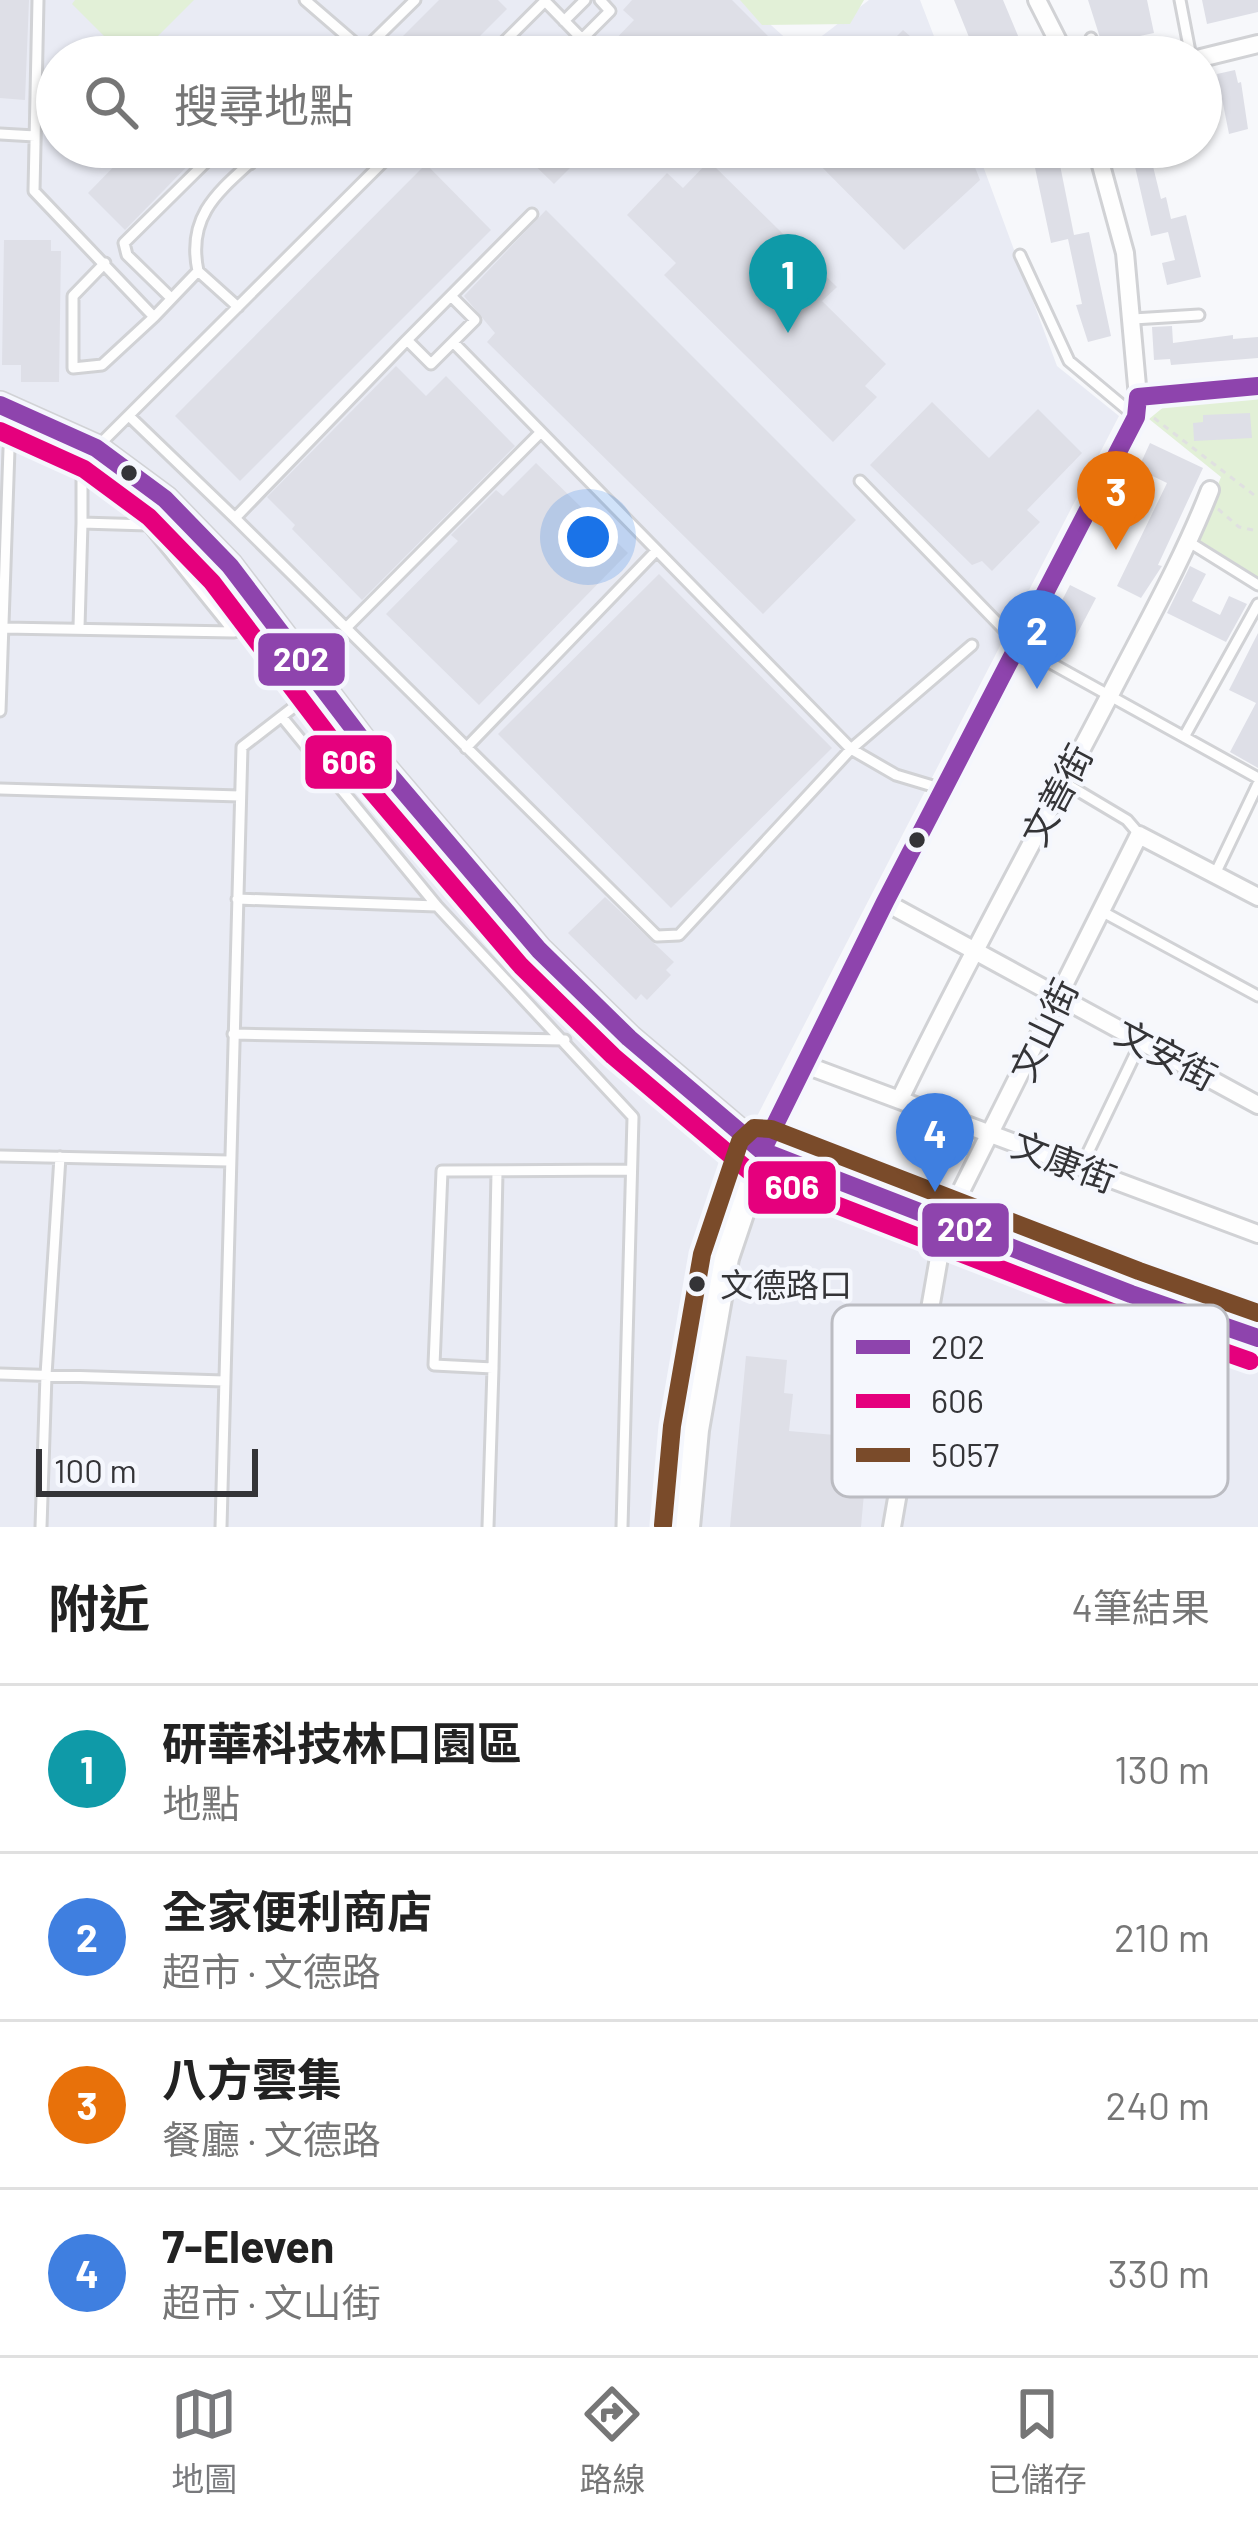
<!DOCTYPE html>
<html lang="zh-TW">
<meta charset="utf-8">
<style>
:root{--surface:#fff;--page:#f6f6f6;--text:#222;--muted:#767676;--line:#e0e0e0;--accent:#78797c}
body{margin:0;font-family:Barlow,"Noto Sans TC",sans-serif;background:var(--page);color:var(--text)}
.scale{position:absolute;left:36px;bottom:30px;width:222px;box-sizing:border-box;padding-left:12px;border:6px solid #343437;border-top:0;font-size:33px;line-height:42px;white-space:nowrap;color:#343437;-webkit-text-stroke:9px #f5f7fd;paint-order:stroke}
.you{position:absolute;left:588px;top:537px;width:42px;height:42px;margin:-30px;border:9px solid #fff;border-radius:50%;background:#1a73e8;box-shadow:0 0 0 18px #1a73e833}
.badge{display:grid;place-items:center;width:78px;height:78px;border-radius:50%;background:var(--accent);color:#fff;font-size:39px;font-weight:700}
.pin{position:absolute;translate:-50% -99px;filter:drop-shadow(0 3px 6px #0008)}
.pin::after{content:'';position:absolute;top:63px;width:42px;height:36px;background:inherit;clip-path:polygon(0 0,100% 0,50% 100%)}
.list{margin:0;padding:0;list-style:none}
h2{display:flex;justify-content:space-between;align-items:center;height:156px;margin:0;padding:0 48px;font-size:51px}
h2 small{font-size:39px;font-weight:400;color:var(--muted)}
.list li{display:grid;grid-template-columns:78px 1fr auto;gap:36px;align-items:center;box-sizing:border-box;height:168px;padding:0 48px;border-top:3px solid var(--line)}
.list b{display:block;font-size:45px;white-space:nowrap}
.list p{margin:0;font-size:39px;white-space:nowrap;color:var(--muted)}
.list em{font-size:39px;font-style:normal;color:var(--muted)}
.icon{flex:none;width:66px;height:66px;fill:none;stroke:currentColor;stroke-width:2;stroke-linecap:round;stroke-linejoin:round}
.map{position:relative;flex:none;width:1258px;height:1527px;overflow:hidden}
.search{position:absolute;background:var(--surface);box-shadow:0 3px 9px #0004;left:36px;right:36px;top:36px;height:132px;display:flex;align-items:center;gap:30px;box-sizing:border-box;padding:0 42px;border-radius:66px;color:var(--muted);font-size:45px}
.sheet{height:828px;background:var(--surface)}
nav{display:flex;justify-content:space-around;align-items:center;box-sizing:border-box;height:168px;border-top:3px solid var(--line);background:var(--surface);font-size:33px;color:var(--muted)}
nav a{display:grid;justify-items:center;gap:6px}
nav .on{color:var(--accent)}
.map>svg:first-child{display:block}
</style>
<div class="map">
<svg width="1258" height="1527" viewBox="0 0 1258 1527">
<rect width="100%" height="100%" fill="#f7f8fb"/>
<path fill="#e9ebf4" d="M0 0H743L801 52 869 0H920L942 57H57V147H976L1057 366 1119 416 739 1151 1258 1354V1527H0Z"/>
<path fill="#e2f0d7" d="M75 0H194L137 57H125L72 4Z
M740 0H864L850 24 762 25Z
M1258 394V577L1196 538 1221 477 1149 419 1171 401Z"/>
<path fill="#dedfe7" d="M0 0H29L25 100 0 98Z
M439 0H498L507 9 459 57H395L389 50Z
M632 0H732L768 36 747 57H610L606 49 634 20 623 10Z
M954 0H1003L1027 57H977Z
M1088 0H1147L1154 33 1102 44Z
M1202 0H1258V12L1207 24Z
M903 30 934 57H876Z
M1235 70 1238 83 1241 82 1248 129 1229 134 1217 74Z
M133 147H206L125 230 88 193Z
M516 147H591L554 184Z
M802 147H967L980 180 904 250Z
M1042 147H1084L1085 155 1059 160 1074 235 1089 232 1111 336 1088 342 1076 305 1082 304 1068 239 1051 243 1034 163 1045 161Z
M1150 154 1161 199 1166 197 1171 219 1186 215 1201 277 1167 285 1162 263 1175 260 1168 232 1151 236 1133 158Z
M709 161 837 287 822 301 886 364 865 386 877 397 833 442 664 275 676 263 627 215 667 173 683 188Z
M426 164 491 230 240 481 175 416Z
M546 210 856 520 763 614 487 342 495 333 464 296Z
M4 240H51V251H61L59 382H21V365H2Z
M1172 326 1173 343 1233 335V339L1258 337V358L1171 365 1170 359 1154 360 1152 327Z
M396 366 426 396 446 376 515 446 362 600 292 529 295 525 267 497Z
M932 402 989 458 1038 409 1082 453 1027 510 1040 522 992 571 982 561 972 565 870 465Z
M1250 413 1252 438 1194 441 1193 423 1203 422V415Z
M1150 443 1203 468 1158 565 1162 566 1141 598 1117 586 1167 483 1138 469Z
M536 463 628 553 479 705 386 614 458 541 451 535 496 490 503 496Z
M1190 566 1206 574 1192 601 1220 615 1229 596 1247 604 1226 642 1167 613Z
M659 574 832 748 671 908 498 734Z
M1070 585 1096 598 1075 638 1067 634 1061 646 1043 637Z
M1258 633V768L1230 752 1256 703 1229 690Z
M605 897 674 962 666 970 671 975 647 1000 641 994 636 1000 568 933Z
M746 1356 787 1360 784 1393 793 1394 789 1431 869 1438 861 1527H730Z"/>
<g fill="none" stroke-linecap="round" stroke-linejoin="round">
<defs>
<path id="lane" d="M38 0 34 191 154 317 198 271C185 209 227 186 267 147
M305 0 364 51
M1180 0 1191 57
M545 1 582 39 610 11 600 0
M564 21 585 0
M1091 38 1096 57
M582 39 601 57
M357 57 415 0
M489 57 546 0
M0 134 35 136
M1020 255 1069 361 1136 417
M105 263 73 296V368L102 365 154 317
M198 271 238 307
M451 296 475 320 431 364 407 340 532 214
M171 298 127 255 124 243 218 150 236 151 250 164
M1133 319 1199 315
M453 342 851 749 896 775 946 790
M129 416 235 518 407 340
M99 445 398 147
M860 481 1020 646 1258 778
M235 518 657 936 679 935 851 749 972 645
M82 523V475
M1189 542 1258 585
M347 627 540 433
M3 628 234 632 148 525 82 523 79 627
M0 711 9 449
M282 717 437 906 633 1117 622 1527
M1184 737 1258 604
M466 748 656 551
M1065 783 1127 820 1139 834
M0 789 240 796
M1215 874 1258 784
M237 899 437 906
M1103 912 1258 996
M233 1034 565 1040
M0 1156 229 1161
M1081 1167 1141 1042
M493 1368 497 1172
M0 1374 224 1381
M41 1527 46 1375 60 1157
M221 1527 242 747 317 689
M488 1527 493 1368 434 1365 442 1171 631 1170"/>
<path id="street" d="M1037 0 1066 57
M1201 58 1258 44
M1096 147 1125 253 1138 397 1136 417 885 902 762 1151 1131 1294 1258 1338
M1138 397 1258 386
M885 902 1258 1105
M803 1064 1258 1234
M900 1099C967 960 1042 826 1113 689 1147 623 1183 559 1210 490
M892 1527 945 1223 1139 835 1258 897"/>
<path id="secondary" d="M0 405 96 448 165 499 230 566 382 766 539 950 629 1038 762 1151 726 1258 696 1430 687 1527"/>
</defs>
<use href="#lane" stroke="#d1d2d5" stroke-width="15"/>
<use href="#street" stroke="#d1d2d5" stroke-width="22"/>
<use href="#secondary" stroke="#d1d2d5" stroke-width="30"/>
<path stroke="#e0e0e1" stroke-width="3" stroke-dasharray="6 6" stroke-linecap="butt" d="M1154 418 1258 498
M1218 509 1239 527 1258 531"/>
<use href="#lane" stroke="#fefefe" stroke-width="9"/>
<use href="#street" stroke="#fefefe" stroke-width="16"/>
<use href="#secondary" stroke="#fefefe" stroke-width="24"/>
<defs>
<path id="bus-1" d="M0 405 96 448 165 499 230 566 382 766 539 950 629 1038 762 1151 1131 1294 1258 1338
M762 1151 885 902 1136 417 1138 397 1258 386"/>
<path id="bus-2" d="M0 431 84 469 149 517 212 582 363 781 521 966 613 1056 749 1171 1122 1316 1250 1361"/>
<path id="bus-3" d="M663 1525 672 1426 702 1254 740 1141 754 1128 771 1129 1139 1271 1258 1313"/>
</defs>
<use href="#bus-1" stroke="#f5f7fd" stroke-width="27"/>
<use href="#bus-2" stroke="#f5f7fd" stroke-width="27"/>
<use href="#bus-3" stroke="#f5f7fd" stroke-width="27"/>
<use href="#bus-1" stroke="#8e44ad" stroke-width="18"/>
<use href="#bus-2" stroke="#e5007d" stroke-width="18"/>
<use href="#bus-3" stroke="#7a4b2a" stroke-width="18"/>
</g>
<g fill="#343437" stroke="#f5f7fd" stroke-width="4.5">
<circle cx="129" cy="473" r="10"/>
<circle cx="917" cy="840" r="10"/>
<circle cx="697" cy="1284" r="10"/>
</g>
<g text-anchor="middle" stroke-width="9" stroke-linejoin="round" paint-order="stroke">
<g font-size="33" fill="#343437" stroke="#f5f7fd" text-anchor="start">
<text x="720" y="1297">文德路口</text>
</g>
<g font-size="36" fill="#343437" stroke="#f5f7fd">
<text transform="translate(1057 795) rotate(-62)" y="13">文善街</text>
<text transform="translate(1044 1030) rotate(-64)" y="13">文山街</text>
<text transform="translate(1166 1055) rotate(28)" y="13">文安街</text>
<text transform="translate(1064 1162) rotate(21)" y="13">文康街</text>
</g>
</g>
<rect x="832" y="1305" width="396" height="192" rx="18" fill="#f5f7fd" stroke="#bbbcc2" stroke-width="3"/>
<rect x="856" y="1340" width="54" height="14" fill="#8e44ad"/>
<rect x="856" y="1394" width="54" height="14" fill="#e5007d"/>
<rect x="856" y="1448" width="54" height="14" fill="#7a4b2a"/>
<g font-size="33" fill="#343437">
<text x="931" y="1359">202</text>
<text x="931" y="1413">606</text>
<text x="931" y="1467">5057</text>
</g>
<g stroke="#f5f7fd" stroke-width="4.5">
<rect x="256" y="631" width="91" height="57" rx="12" fill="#8e44ad"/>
<rect x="303" y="733" width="91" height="58" rx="12" fill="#e5007d"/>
<rect x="746" y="1159" width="92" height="57" rx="12" fill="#e5007d"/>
<rect x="920" y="1201" width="91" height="58" rx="12" fill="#8e44ad"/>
</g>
<g font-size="33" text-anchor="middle" font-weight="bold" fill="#fff">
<text x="301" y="671">202</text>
<text x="349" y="774">606</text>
<text x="792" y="1199">606</text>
<text x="965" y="1241">202</text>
</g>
</svg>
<div class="scale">100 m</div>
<div class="you"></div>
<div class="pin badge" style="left:788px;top:333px;background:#0f9aa8">1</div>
<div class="pin badge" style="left:1037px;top:689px;background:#3f7fe0">2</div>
<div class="pin badge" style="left:1116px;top:550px;background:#e8710a">3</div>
<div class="pin badge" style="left:935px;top:1192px;background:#3f7fe0">4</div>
<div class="search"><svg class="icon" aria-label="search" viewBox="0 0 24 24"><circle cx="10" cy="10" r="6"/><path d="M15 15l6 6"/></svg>搜尋地點</div>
</div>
<section class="sheet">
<h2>附近<small>4筆結果</small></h2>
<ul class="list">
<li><span class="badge" style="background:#0f9aa8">1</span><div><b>研華科技林口園區</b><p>地點</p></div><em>130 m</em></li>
<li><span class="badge" style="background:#3f7fe0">2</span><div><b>全家便利商店</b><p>超市 · 文德路</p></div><em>210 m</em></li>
<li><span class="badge" style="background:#e8710a">3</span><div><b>八方雲集</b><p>餐廳 · 文德路</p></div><em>240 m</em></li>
<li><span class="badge" style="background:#3f7fe0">4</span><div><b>7-Eleven</b><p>超市 · 文山街</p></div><em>330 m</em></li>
</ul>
</section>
<nav>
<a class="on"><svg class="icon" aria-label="map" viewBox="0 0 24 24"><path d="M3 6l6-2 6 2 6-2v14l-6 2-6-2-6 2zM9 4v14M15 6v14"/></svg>地圖</a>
<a><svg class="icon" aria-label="directions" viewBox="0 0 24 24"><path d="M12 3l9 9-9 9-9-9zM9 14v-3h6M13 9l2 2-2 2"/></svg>路線</a>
<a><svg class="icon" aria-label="saved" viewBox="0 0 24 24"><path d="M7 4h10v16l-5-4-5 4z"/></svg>已儲存</a>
</nav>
